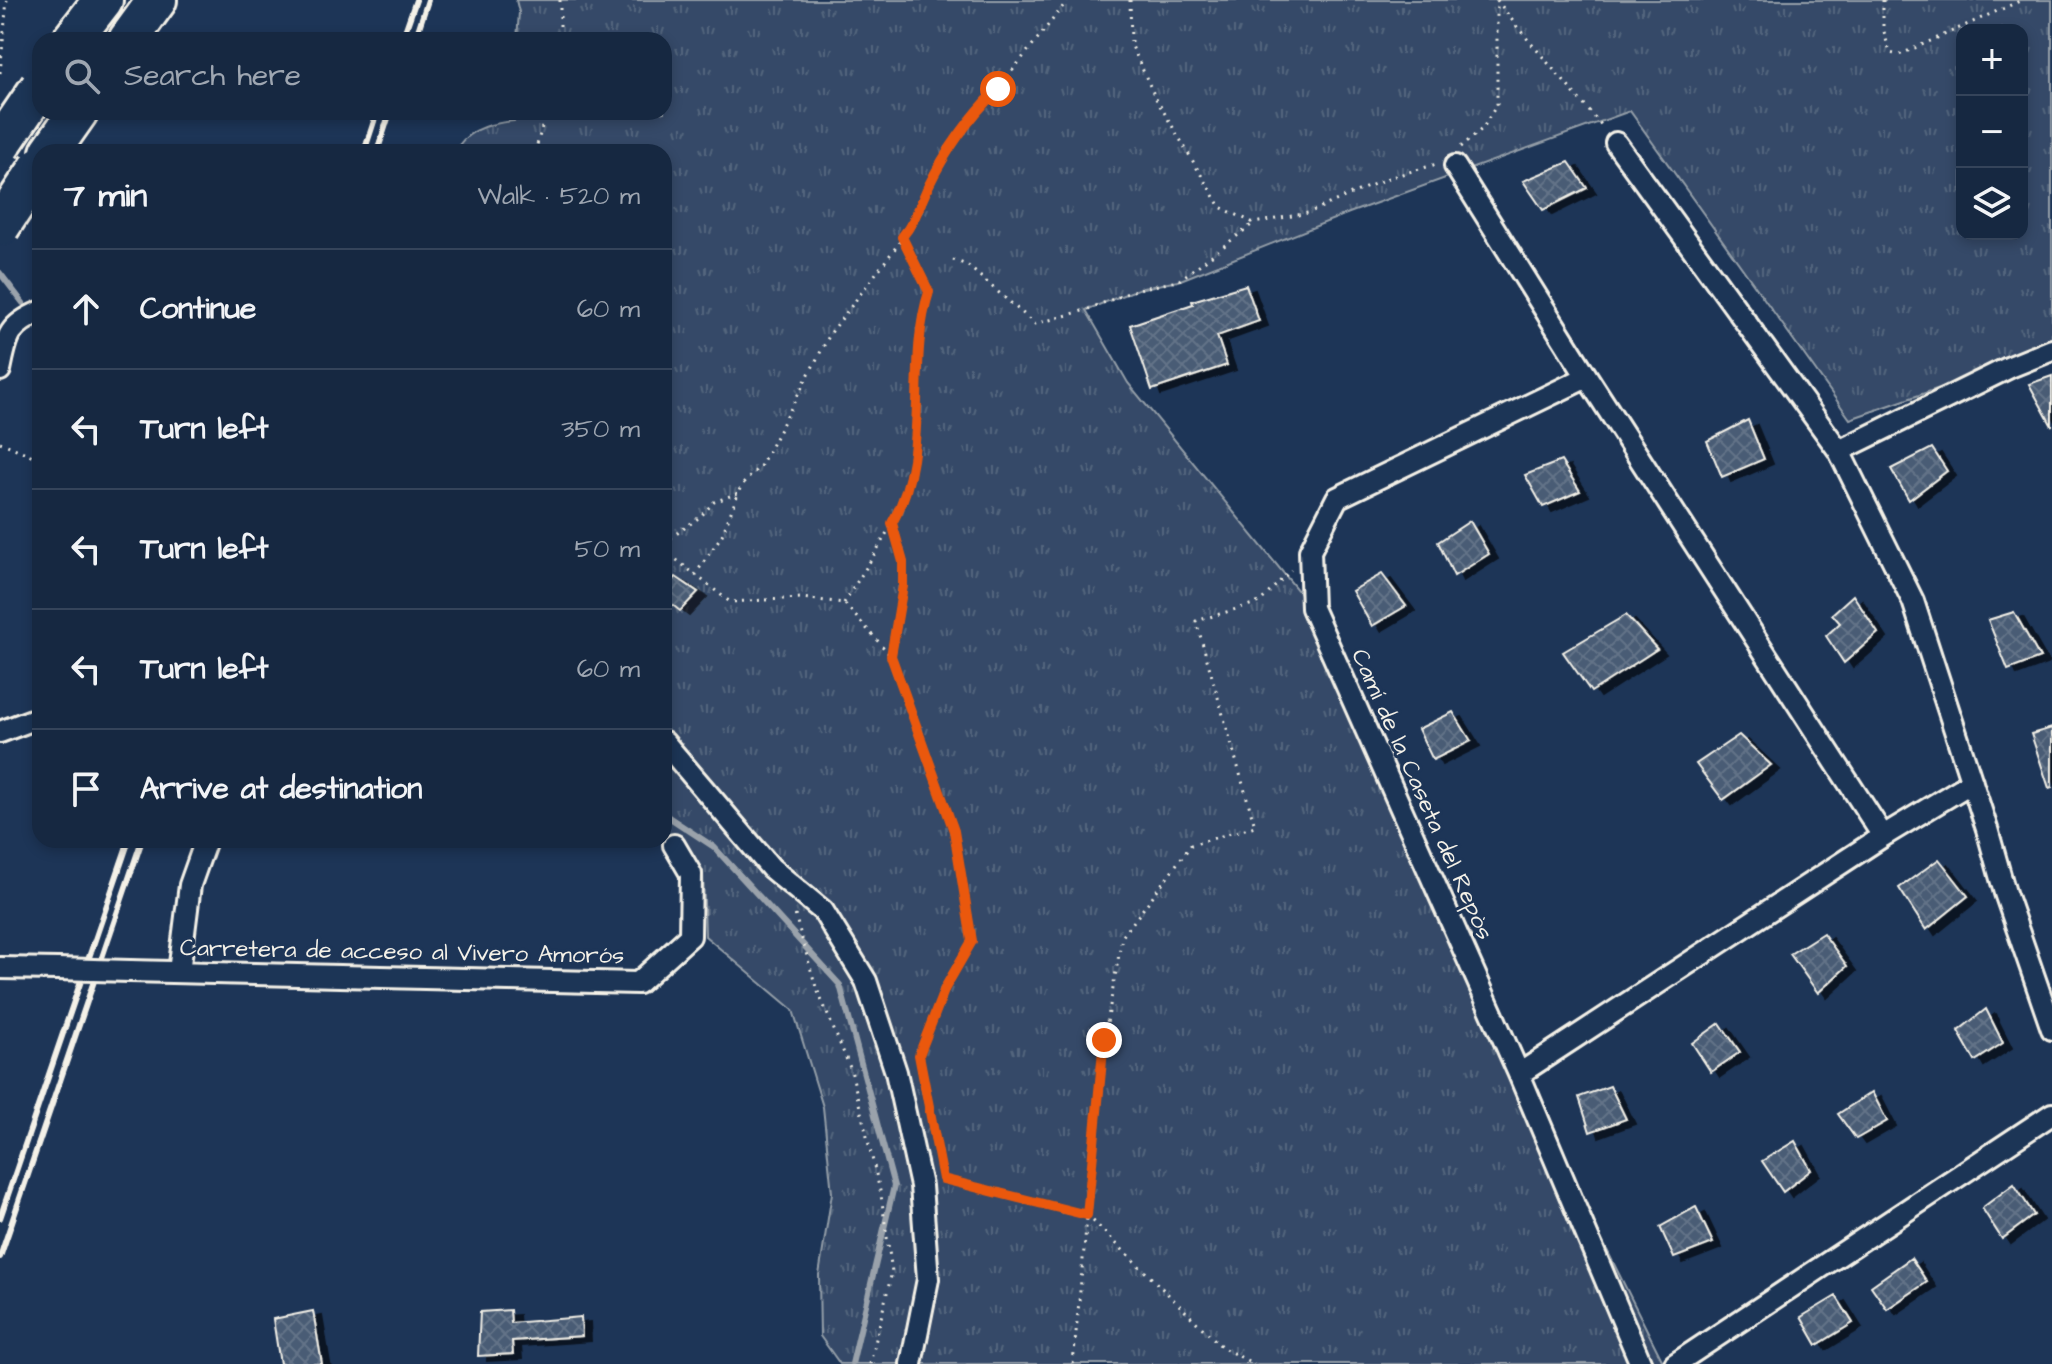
<!DOCTYPE html>
<meta charset="utf-8">
<style>
:root{--surface:#162841;--page:#1f3048;--text:#f1f3f6;--muted:#9ea6b1;--line:#35445a}
body{margin:0;font-family:"Architects Daughter",sans-serif;background:var(--page);color:var(--text)}
.controls{position:absolute;right:24px;top:24px;display:grid;overflow:hidden;border-radius:16px;box-shadow:0 4px 12px #0003}
.controls button{width:72px;height:72px;display:grid;place-items:center;padding:0;border:0;border-bottom:2px solid var(--line);background:var(--surface);color:var(--text);font:40px sans-serif}
.stop{position:absolute;width:24px;height:24px;margin:-18px;border:6px solid #ea580c;border-radius:50%;background:#fff}
.stop.end{background:#ea580c;border-color:#fff;box-shadow:0 2px 8px #0008}
.list{margin:0;padding:0;list-style:none}
h2{display:flex;justify-content:space-between;align-items:center;height:104px;margin:0;padding:0 32px;font-size:34px}
h2 small{font-size:26px;font-weight:400;color:var(--muted)}
.list li{display:grid;grid-template-columns:52px 1fr auto;gap:24px;align-items:center;box-sizing:border-box;height:120px;padding:0 32px;border-top:2px solid var(--line)}
.list b{display:block;font-size:30px;white-space:nowrap}
.list em{font-size:26px;font-style:normal;color:var(--muted)}
.icon{flex:none;width:44px;height:44px;fill:none;stroke:currentColor;stroke-width:2;stroke-linecap:round;stroke-linejoin:round}
.map{position:relative;flex:none;width:2052px;height:1364px;overflow:hidden}
.search{position:absolute;background:var(--surface);box-shadow:0 4px 12px #0003;left:32px;top:32px;width:640px;height:88px;display:flex;align-items:center;gap:20px;box-sizing:border-box;padding:0 28px;border-radius:24px;color:var(--muted);font-size:30px}
.panel{position:absolute;background:var(--surface);box-shadow:0 4px 12px #0003;left:32px;top:144px;width:640px;height:704px;border-radius:24px}
.map>svg:first-child{display:block}
</style>
<div class="map">
<svg width="2052" height="1364" viewBox="0 0 2052 1364">
<defs>
<pattern id="grass-tufts" width="24" height="20" patternUnits="userSpaceOnUse" patternTransform="scale(2)"><rect width="24" height="20" fill="#354a67"/><path d="M3 7l-1-3M5 7V3M7 7l1-3M15 17l-1-3M17 17v-4M19 17l1-3" fill="none" stroke="#53657d"/></pattern>
<pattern id="building-cross-hatch" width="8" height="8" patternUnits="userSpaceOnUse" patternTransform="scale(2)"><rect width="8" height="8" fill="#485b74"/><path d="M0 0l8 8M0 8l8-8" fill="none" stroke="#637388"/></pattern>
<filter id="shadow"><feDropShadow dx="9" dy="5" stdDeviation="0" flood-color="#0009"/></filter>
</defs>
<rect width="100%" height="100%" fill="#1d3557"/>
<filter id="ink" filterUnits="userSpaceOnUse"><feTurbulence type="fractalNoise" baseFrequency=".0125" numOctaves="2"/><feDisplacementMap in="SourceGraphic" scale="16" xChannelSelector="R" yChannelSelector="G"/><feConvolveMatrix kernelMatrix="1 2 1 2 8 2 1 2 1" color-interpolation-filters="sRGB"/></filter>
<g filter="url(#ink)">
<path fill="url(#grass-tufts)" stroke="#949ea8" stroke-width="2" fill-rule="evenodd" d="M516 0H2052V349L1850 419 1630 111 1349 213 1178 281 1138 289 1086 310 1128 383 1312 608 1519 1074 1664 1364H840L820 1336 819 1275 832 1193 823 1107 793 1010 705 936 703 872 664 832V152H455C465 130 491 123 514 121L520 112H664V40H517L519 12ZM1962 30H2022V234H1962Z"/>
<g fill="none" stroke-linecap="round" stroke-linejoin="round">
<path stroke="#9aa2ab" stroke-width="6" d="M0 273 23 303
M39 329 40 330
M664 814 714 847 840 985 894 1186 852 1364"/>
</g>
<path fill="url(#building-cross-hatch)" stroke="#f4f1e8" stroke-width="2" filter="url(#shadow)" d="M1569 162 1587 188 1543 210 1523 181Z
M1246 285 1259 321 1217 336 1227 365 1152 390 1130 325 1193 304 1192 301Z
M2052 376V426L2029 384Z
M1748 420 1764 459 1722 477 1707 441Z
M1932 448 1947 471 1909 500 1891 469Z
M1561 461 1580 491 1543 507 1525 475Z
M1470 521 1489 554 1454 576 1438 542Z
M1382 574 1406 606 1372 626 1352 591Z
M676 577 698 592 680 611 664 598V592Z
M1853 595 1878 633 1844 663 1826 636 1840 623 1832 614Z
M2014 612 2040 658 2008 670 1988 620Z
M1626 615 1657 649 1591 692 1563 652Z
M1453 712 1471 741 1433 760 1418 729Z
M2052 728V787L2049 788 2031 734Z
M1739 735 1771 765 1723 800 1696 764Z
M1939 859 1968 896 1926 930 1899 888Z
M1823 933 1847 966 1818 993 1790 954Z
M1986 1009 2003 1043 1975 1061 1958 1031Z
M1720 1023 1740 1052 1711 1072 1692 1043Z
M1610 1086 1626 1119 1590 1132 1579 1097Z
M1872 1092 1887 1121 1856 1139 1838 1114Z
M1795 1141 1811 1170 1783 1192 1762 1161Z
M2014 1184 2034 1215 2002 1239 1982 1208Z
M1696 1207 1713 1243 1674 1258 1660 1227Z
M1911 1258 1927 1282 1887 1309 1871 1286Z
M1836 1296 1853 1323 1817 1345 1801 1317Z
M510 1310 511 1323 581 1317 582 1336 512 1341 513 1354 478 1356 480 1312Z
M313 1311 322 1364H280L273 1319Z"/>
<g fill="none" stroke-linecap="round" stroke-linejoin="round">
<defs>
<path id="street" d="M1616 143 1839 451 1913 601 1987 829 2005 893 2052 1029
M1455 166 1587 377 1883 836
M0 370C7 337 7 326 40 312
M1587 377 1337 498 1310 551 1312 608 1519 1074 1641 1364
M1839 451 2010 367 2052 350
M0 732 40 717
M664 742 771 868 823 911 866 981 896 1072 921 1186 928 1279 911 1364
M0 968 57 969
M130 971 638 983 690 936 691 874 674 845
M179 972 190 885 206 840
M1519 1074 1883 836 1972 782
M1675 1364 2052 1114"/>
<path id="highway" d="M72 40 103 0
M128 40 157 0
M50 152 78 112"/>
</defs>
<use href="#street" stroke="#f4f1e8" stroke-width="26"/>
<use href="#highway" stroke="#f4f1e8" stroke-width="44"/>
<path stroke="#f4f1e8" stroke-width="3" stroke-dasharray="2 6" stroke-linecap="butt" d="M560 0V40
M1130 0 1131 44 1155 97 1220 207 1254 223 1308 213 1388 178 1437 164
M1497 0 1518 28 1603 127
M1883 0V28L1890 53 1899 55 2022 0
M0 73 7 0
M1461 147 1483 128 1497 104V1
M535 152 546 112
M953 260 967 265 1035 324 1086 310 1138 289 1178 281 1254 223
M0 442 40 459
M664 543 701 516 714 502 738 493
M664 550 730 602 801 598 844 603 891 656 954 831 972 941 945 988 919 1055 943 1179 1087 1215 1223 1348 1254 1364
M695 575 722 535 741 486 761 465 830 334 912 226 929 185 968 120 998 89 1068 0
M844 603C868 563 898 523 910 477 925 417 910 351 929 292L902 237
M891 656 903 586V562L892 523
M795 915 816 987 851 1070 881 1195 892 1272 870 1364
M1073 1364 1104 1040 1122 937 1191 845 1255 826 1196 621 1260 602 1291 570"/>
<use href="#street" stroke="#1d3557" stroke-width="20"/>
<use href="#highway" stroke="#1d3557" stroke-width="38"/>
<path stroke="#f4f1e8" stroke-width="6" d="M402 40 416 0
M415 40 428 0
M364 152 377 112
M377 152 390 112
M0 1218 129 840
M0 1257 142 840"/>
<defs>
<path id="street-bridge" d="M57 969 130 971"/>
<path id="highway-bridge" d="M0 146 40 87
M0 227 40 166"/>
</defs>
<use href="#street-bridge" stroke="#f4f1e8" stroke-width="26" stroke-linecap="butt"/>
<use href="#highway-bridge" stroke="#f4f1e8" stroke-width="44" stroke-linecap="butt"/>
<use href="#street-bridge" stroke="#1d3557" stroke-width="20"/>
<use href="#highway-bridge" stroke="#1d3557" stroke-width="38"/>
</g>
</g>
<g fill="none" stroke-linecap="round" stroke-linejoin="round" filter="url(#ink)">
<path stroke="#ea580c" stroke-width="10" d="M998 89C969 118 946 150 928 187 920 204 915 222 902 237L929 292C905 367 933 452 892 523L903 562V586L891 656 954 831 972 941 945 988 919 1055 943 1179 1087 1215 1104 1040"/>
</g>
<g text-anchor="middle" stroke-width="6" stroke-linejoin="round" paint-order="stroke">
<g font-size="24" fill="#f4f1e8" stroke="#1d3557">
<text transform="translate(1423 794) rotate(66)" y="8">Camí de la Caseta del Repòs</text>
<text transform="translate(402 951) rotate(1)" y="8">Carretera de acceso al Vivero Amorós</text>
</g>
</g>
</svg>
<div class="controls">
<button>+</button>
<button>−</button>
<button><svg class="icon" aria-label="layers" viewBox="0 0 24 24"><path d="M12 4l9 5-9 5-9-5zM3 14l9 5 9-5"/></svg></button>
</div>
<div class="stop" style="left:998px;top:89px"></div>
<div class="stop end" style="left:1104px;top:1040px"></div>
<div class="search"><svg class="icon" aria-label="search" viewBox="0 0 24 24"><circle cx="10" cy="10" r="6"/><path d="M15 15l6 6"/></svg>Search here</div>
<section class="panel">
<h2>7 min<small>Walk · 520 m</small></h2>
<ul class="list">
<li><svg class="icon" aria-label="ahead" viewBox="0 0 24 24"><path d="M12 20V5M6 11l6-6 6 6"/></svg><div><b>Continue</b></div><em>60 m</em></li>
<li><svg class="icon" aria-label="left" viewBox="0 0 24 24"><path d="M17 20v-9H6M10 6l-5 5 5 5"/></svg><div><b>Turn left</b></div><em>350 m</em></li>
<li><svg class="icon" aria-label="left" viewBox="0 0 24 24"><path d="M17 20v-9H6M10 6l-5 5 5 5"/></svg><div><b>Turn left</b></div><em>50 m</em></li>
<li><svg class="icon" aria-label="left" viewBox="0 0 24 24"><path d="M17 20v-9H6M10 6l-5 5 5 5"/></svg><div><b>Turn left</b></div><em>60 m</em></li>
<li><svg class="icon" aria-label="arrive" viewBox="0 0 24 24"><path d="M6 21V4h12l-3 4 3 4H6"/></svg><div><b>Arrive at destination</b></div></li>
</ul>
</section>
</div>
